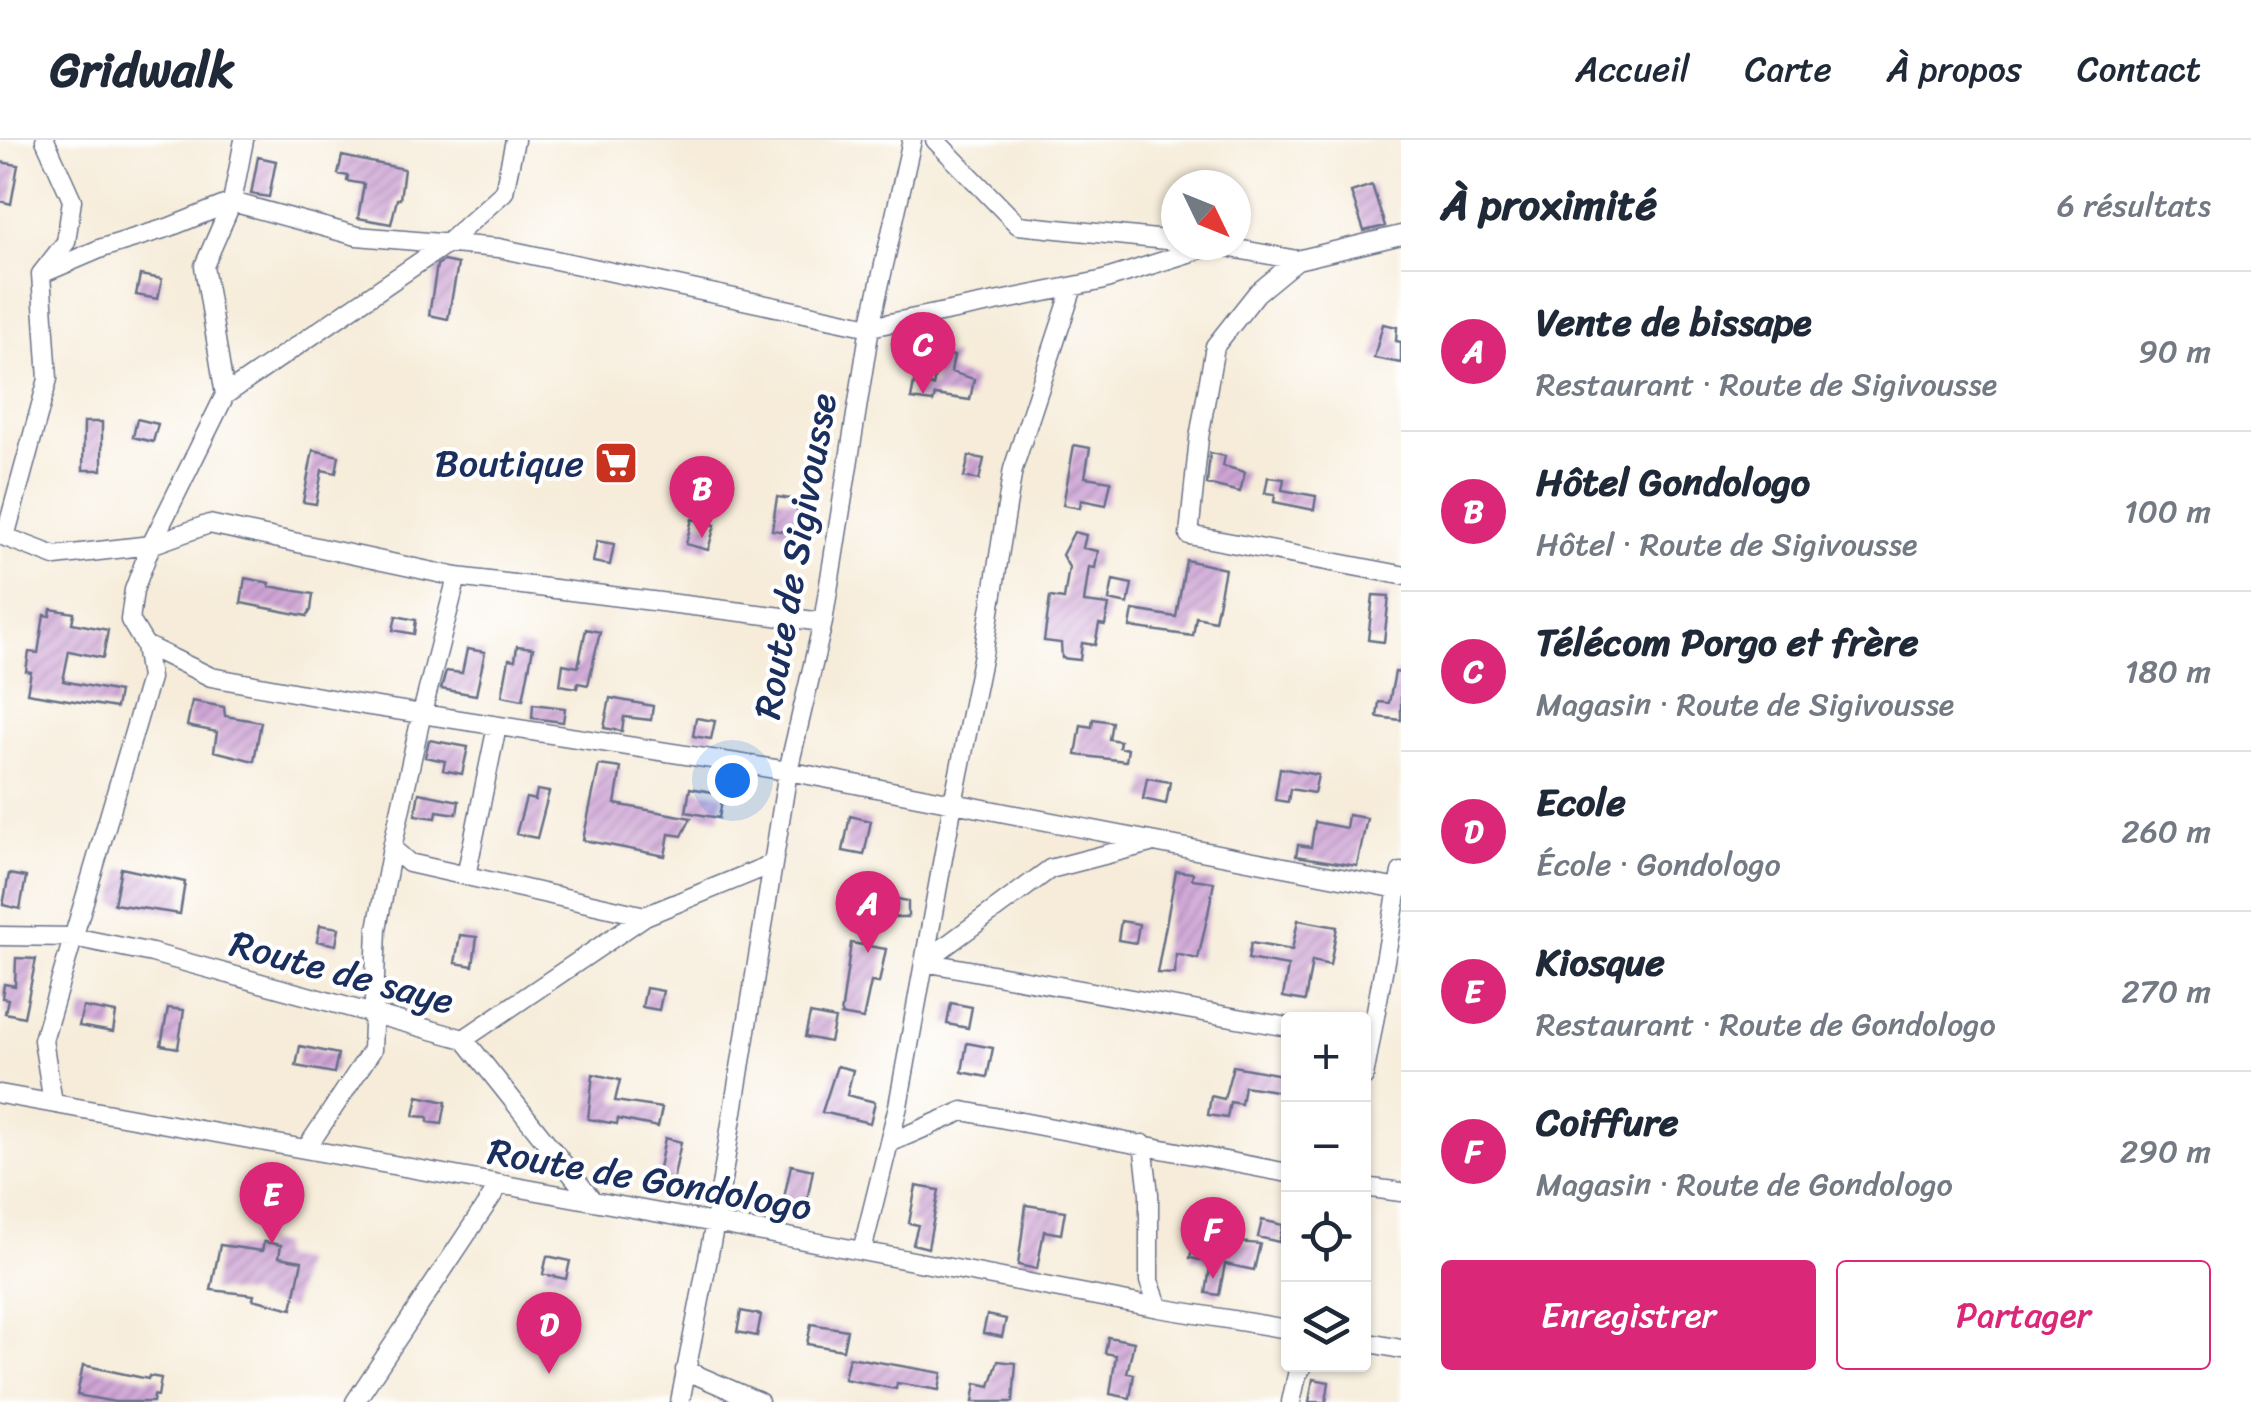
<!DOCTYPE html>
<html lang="fr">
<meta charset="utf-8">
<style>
:root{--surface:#fff;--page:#f2f2f3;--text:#1f2937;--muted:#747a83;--line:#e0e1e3;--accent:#db2777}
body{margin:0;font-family:Sriracha,sans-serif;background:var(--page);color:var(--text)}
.controls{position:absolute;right:30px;bottom:30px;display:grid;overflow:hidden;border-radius:10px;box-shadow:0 2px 8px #0004}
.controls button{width:90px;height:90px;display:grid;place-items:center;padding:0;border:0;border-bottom:2px solid var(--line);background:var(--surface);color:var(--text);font:50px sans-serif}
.compass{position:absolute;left:1161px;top:30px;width:90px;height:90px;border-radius:50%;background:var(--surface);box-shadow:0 2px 8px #0004;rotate:133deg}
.you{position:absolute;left:732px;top:640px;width:35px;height:35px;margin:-25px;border:8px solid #fff;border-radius:50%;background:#1a73e8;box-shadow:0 0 0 15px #1a73e833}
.badge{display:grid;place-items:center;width:65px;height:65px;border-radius:50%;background:var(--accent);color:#fff;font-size:32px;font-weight:700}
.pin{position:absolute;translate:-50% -82px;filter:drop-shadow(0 2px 5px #0008)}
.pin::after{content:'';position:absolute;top:52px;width:35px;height:30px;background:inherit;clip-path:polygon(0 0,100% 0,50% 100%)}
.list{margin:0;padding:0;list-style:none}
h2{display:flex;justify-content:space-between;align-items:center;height:130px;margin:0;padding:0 40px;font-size:42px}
h2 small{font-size:32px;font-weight:400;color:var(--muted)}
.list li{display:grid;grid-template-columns:65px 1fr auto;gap:30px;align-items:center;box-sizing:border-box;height:160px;padding:0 40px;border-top:2px solid var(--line)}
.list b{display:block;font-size:38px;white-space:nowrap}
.list p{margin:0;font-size:32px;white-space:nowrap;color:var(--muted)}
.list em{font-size:32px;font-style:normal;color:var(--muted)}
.actions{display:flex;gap:20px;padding:30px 40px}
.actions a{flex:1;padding:22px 0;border:2px solid var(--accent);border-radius:10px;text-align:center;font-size:35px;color:var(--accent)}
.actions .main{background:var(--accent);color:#fff}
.icon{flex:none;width:55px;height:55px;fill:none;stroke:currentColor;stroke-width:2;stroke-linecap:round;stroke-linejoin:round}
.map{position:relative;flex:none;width:1401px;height:1262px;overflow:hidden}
header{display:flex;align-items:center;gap:60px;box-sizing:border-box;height:140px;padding:0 50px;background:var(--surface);border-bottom:2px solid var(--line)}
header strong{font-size:48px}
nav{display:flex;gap:55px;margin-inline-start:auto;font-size:35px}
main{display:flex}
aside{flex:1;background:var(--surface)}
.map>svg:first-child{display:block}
</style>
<header>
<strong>Gridwalk</strong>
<nav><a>Accueil</a><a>Carte</a><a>À propos</a><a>Contact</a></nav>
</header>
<main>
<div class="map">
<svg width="1401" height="1262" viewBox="0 0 1401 1262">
<defs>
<pattern id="building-hatch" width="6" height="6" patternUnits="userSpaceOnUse" patternTransform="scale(2.5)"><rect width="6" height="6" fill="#cfa4d5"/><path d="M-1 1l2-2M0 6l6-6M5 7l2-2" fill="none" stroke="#a786b0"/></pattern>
</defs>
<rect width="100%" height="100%" fill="#fff"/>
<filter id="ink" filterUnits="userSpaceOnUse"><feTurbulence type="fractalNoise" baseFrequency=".01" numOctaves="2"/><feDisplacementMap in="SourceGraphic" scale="20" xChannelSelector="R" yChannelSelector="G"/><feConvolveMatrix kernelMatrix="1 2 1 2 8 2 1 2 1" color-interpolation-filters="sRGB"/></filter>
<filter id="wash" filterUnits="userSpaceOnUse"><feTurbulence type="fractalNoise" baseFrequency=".0048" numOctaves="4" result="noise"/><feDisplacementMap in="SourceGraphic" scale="40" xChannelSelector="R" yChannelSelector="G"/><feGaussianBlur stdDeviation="2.25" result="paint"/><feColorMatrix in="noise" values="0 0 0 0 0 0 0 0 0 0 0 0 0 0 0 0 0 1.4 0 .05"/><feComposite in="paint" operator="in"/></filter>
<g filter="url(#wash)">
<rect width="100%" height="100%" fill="#f6ecd9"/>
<g id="blocks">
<path fill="url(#building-hatch)" d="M342 16 404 29 400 59H397L391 84 358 78 364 44 347 41 348 36 338 34Z
M258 17 276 21 269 57 251 54Z
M0 22 18 25 11 64 0 61Z
M1372 45 1385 86 1364 91 1351 52Z
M443 121 458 124 448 179 429 175 437 125Z
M140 135 162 139 158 159 136 155Z
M1383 184 1397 187 1396 201 1401 202V223L1374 218Z
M939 213 954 216 951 232 974 239 970 260 935 255 933 262 911 259 914 243 933 246Z
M137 279 158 284 153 302 133 297Z
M84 282H102V330H83Z
M1074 305 1090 308 1085 337 1111 341 1106 365 1081 360 1080 368 1063 365Z
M313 310 339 316 336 333 322 330 316 364 303 362Z
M1210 313 1225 316 1223 326 1245 332 1240 352 1207 344Z
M969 316 984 319 979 340 964 337Z
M1268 337 1284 339 1282 350 1316 356 1314 370 1274 362 1275 354 1265 353Z
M777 357 799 360 794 393 772 390Z
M692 379 715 385 708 410 686 404Z
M1074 392 1086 395 1083 408 1098 411 1095 428 1089 427 1084 462 1109 465 1105 485 1099 484 1095 505 1082 503 1080 520 1062 518 1061 503 1044 501 1050 457 1064 459 1069 427 1062 415Z
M597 401 614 404 610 425 593 422Z
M1186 420 1225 429 1215 481 1196 477 1193 496 1130 487 1133 470 1176 477Z
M245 438 270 443 269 446 313 454 311 470 307 476 241 463Z
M1113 440 1132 444 1128 464 1109 460Z
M1373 455 1389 456 1384 502 1368 500Z
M51 469 74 473 72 483 108 490 103 518 69 511 63 541 119 552 116 568 27 553 31 532 26 531 29 512 38 513 44 475 50 476Z
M396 476 416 480 414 494 393 490Z
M586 489 600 492 588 545 578 543 577 548 560 545 563 524 578 527Z
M517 506 533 508 523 560 502 556 509 519 515 520Z
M467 509 485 512 476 555 441 549 446 531 462 533Z
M1395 532 1401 533V580L1377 577 1379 562 1389 563Z
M610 558 653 566 651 580 624 577 622 591 604 588Z
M192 561 224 567 225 576 261 582 254 621 214 611 217 592 187 586Z
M533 564 565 568 563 582 532 578Z
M696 578 715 581 711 599 693 596Z
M1093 579 1112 582 1109 599 1120 601 1119 607 1128 609 1126 621 1076 615 1081 585 1092 587Z
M429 600 468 607 462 634 443 630 445 621 425 617Z
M599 625 621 628 615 664 691 678 682 696 669 694 665 716 583 700Z
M1280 628 1318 635 1314 653 1290 649 1288 662 1275 660Z
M1147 638 1170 642 1166 664 1143 659Z
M690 648 723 654 719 678 686 672Z
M537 650 549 652 537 698 516 694 526 658 535 660Z
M419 653 459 661 457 674 437 671 436 678 415 675Z
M1348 675 1367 678 1357 726 1296 716 1298 705 1311 707 1315 682 1346 688Z
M850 676 871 681 864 715 843 711Z
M121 728 185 742 180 774 114 764Z
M1176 731 1193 733 1192 739 1214 742 1208 774 1198 819 1176 814 1175 834 1157 833Z
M9 734 26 737 20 769 3 765Z
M862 752 908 761V777H879L858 773Z
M1298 780 1337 787 1330 825 1312 821 1305 861 1283 857 1288 826 1248 819 1251 803 1292 810Z
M1121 781 1139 784 1136 803 1118 800Z
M320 785 339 788 336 805 317 801Z
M460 795 477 797 473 826 455 823Z
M851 803 886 809 879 843 871 842 863 879 841 875Z
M16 818 36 819 24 877 5 873 8 859 2 858 4 844 15 846Z
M646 848 663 851 659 870 642 867Z
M951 863 972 867 968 888 947 884Z
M83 867 116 873 113 892 79 886Z
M168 868 184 870 178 908 161 905Z
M810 874 835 879 830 902 805 897Z
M967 903 993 908 987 937 962 932Z
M300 906 338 914 334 933 296 926Z
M837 926 853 930 847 955 875 962 870 983 822 972Z
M1233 926 1288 936V953L1244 946 1241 964 1230 962 1227 978 1208 975 1211 956 1224 959Z
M593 934 620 940 615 961 662 968 658 987 618 979 617 984 588 979Z
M418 956 446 962 442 984 428 982V977L414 976Z
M665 998 681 1002 670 1056 654 1053Z
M791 1025 813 1030 804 1076 781 1072Z
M916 1046 939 1050 928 1108 913 1104 918 1085 909 1083Z
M1026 1065 1065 1071 1061 1094 1044 1091 1037 1129 1018 1125Z
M1200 1073 1221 1078 1217 1100 1260 1104 1254 1130 1225 1124 1219 1155 1206 1153 1211 1122 1190 1118Z
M1262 1080 1283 1085 1279 1102 1258 1097Z
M264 1102 281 1105 279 1117 302 1121 292 1169 253 1159 254 1155 211 1150 220 1105 262 1111Z
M547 1116 570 1121 566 1139 543 1134Z
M741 1171 761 1175 757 1196 737 1192Z
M987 1175 1006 1179 1002 1197 983 1193Z
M811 1184 847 1190 843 1210 807 1204Z
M1108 1197 1134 1202 1127 1233 1134 1234 1130 1258 1110 1254 1116 1215 1105 1213Z
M849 1217 942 1233 939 1250 897 1243 896 1249 844 1239Z
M998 1221 1016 1223 1013 1262H973L976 1243 990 1246Z
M83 1225 148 1239 149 1236 161 1238 158 1256 154 1255 153 1262H115L77 1255Z
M1313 1239 1329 1242 1326 1262H1309Z"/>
</g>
</g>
<g filter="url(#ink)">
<use href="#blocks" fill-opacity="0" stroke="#687189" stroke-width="2.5"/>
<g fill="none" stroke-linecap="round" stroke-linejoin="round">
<defs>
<path id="minor" d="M45 0 72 60 66 102 41 134 102 108 170 87 232 62 357 96 499 108 870 187 1100 141 1214 105
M935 0 1018 85 1176 101
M1215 105 1297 120 1401 95
M1297 120 1257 153 1215 206 1199 298 1189 395 1401 435
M225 255 446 104 504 52 515 0
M0 395 55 416 151 405 225 255 204 126 232 62 244 0
M5 397 48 239 41 134
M457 437 422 573 392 708 409 723 645 776 772 724
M823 482 457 437 209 384 151 405 134 450 130 480 145 505 211 537 364 565 788 631 1398 749
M466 736 497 586
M0 796 73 797 152 813 464 899 593 1061
M924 822 1288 887
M924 822 1050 729 1150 703
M464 899 645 776
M1364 937 1401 732
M0 954 715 1083 1159 1168 1288 1189
M53 963 43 900 150 538 145 505
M889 1003 963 971 1288 1033
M1143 1004 1149 1054V1141L1159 1168
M306 1009 372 910 377 789 392 708
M1364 1047 1401 1052
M862 1111 898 966 953 663 984 509 1013 329 1073 147
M1364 1202 1401 1209
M685 1230 759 1262
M355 1262 500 1044
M680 1262 715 1083 788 631 823 482 870 187 912 0
M1291 1262 1297 1235 1304 1224"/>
</defs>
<use href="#minor" stroke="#687189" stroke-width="21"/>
<use href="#minor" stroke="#fff" stroke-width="18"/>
</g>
</g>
<defs>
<symbol id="supermarket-square" viewBox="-11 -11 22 22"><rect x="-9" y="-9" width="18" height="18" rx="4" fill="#c8321e" stroke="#fff"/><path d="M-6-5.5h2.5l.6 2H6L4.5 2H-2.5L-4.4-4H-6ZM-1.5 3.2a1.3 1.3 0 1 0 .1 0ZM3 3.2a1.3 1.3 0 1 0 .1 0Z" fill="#fff"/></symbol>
</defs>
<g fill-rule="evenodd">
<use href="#supermarket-square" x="591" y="298" width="50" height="50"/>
</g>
<g text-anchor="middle" stroke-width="8" stroke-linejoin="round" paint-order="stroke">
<g font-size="38" fill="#1b2f5e" stroke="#fff" text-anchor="end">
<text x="584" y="336">Boutique</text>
</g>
<g font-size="38" fill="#1b2f5e" stroke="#fff">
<text transform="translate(795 416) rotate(-80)" y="13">Route de Sigivousse</text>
<text transform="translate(342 832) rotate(15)" y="13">Route de saye</text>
<text transform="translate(650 1039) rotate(10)" y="13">Route de Gondologo</text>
</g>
</g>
</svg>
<div class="controls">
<button>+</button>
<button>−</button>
<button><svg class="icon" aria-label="locate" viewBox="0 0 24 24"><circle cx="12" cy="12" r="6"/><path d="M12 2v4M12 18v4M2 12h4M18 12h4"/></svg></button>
<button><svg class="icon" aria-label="layers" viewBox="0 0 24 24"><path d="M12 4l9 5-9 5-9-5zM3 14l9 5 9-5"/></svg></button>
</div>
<svg class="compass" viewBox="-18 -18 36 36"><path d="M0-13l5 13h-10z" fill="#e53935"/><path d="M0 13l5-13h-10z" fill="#747a83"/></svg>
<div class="you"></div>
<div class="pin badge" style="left:868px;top:813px">A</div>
<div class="pin badge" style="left:702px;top:398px">B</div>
<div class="pin badge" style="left:923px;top:254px">C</div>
<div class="pin badge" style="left:549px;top:1234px">D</div>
<div class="pin badge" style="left:272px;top:1104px">E</div>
<div class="pin badge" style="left:1213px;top:1139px">F</div>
</div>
<aside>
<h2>À proximité<small>6 résultats</small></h2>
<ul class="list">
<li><span class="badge">A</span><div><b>Vente de bissape</b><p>Restaurant · Route de Sigivousse</p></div><em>90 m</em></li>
<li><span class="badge">B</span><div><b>Hôtel Gondologo</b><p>Hôtel · Route de Sigivousse</p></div><em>100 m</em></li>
<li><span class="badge">C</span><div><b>Télécom Porgo et frère</b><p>Magasin · Route de Sigivousse</p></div><em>180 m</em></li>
<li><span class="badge">D</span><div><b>Ecole</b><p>École · Gondologo</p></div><em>260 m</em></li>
<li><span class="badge">E</span><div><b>Kiosque</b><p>Restaurant · Route de Gondologo</p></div><em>270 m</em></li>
<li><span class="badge">F</span><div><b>Coiffure</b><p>Magasin · Route de Gondologo</p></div><em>290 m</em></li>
</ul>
<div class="actions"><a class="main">Enregistrer</a><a>Partager</a></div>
</aside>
</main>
